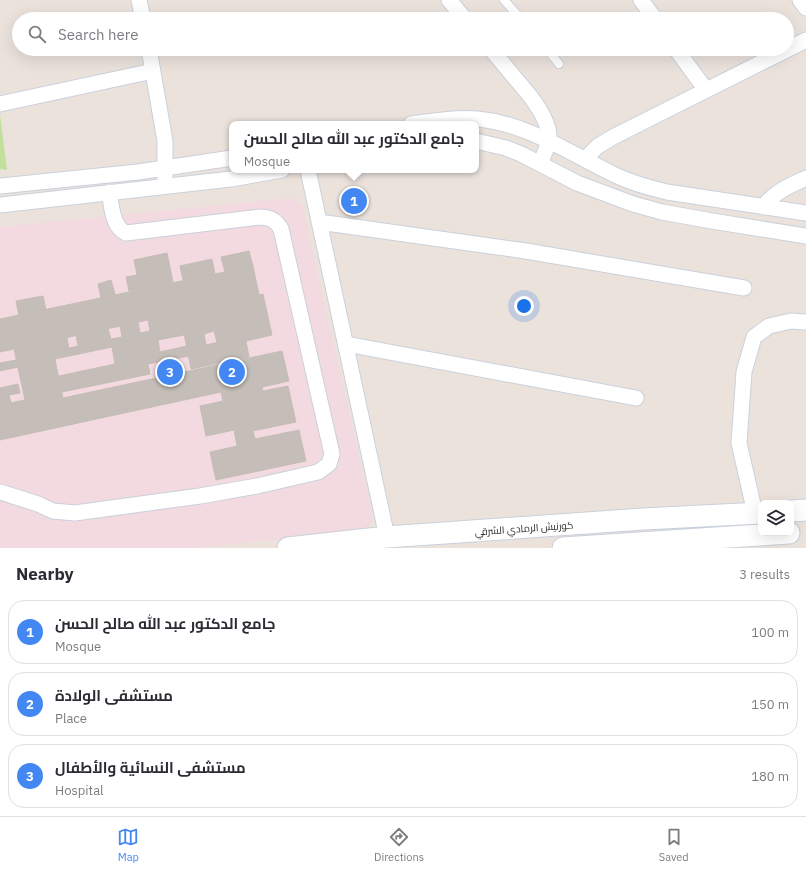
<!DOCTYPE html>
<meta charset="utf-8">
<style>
:root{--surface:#fff;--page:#f2f2f3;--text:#2b2b33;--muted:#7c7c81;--line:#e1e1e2;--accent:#4388f2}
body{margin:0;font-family:"IBM Plex Sans",Cairo,sans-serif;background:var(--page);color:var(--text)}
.controls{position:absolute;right:12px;bottom:12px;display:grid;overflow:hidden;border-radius:8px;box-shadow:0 4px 16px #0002}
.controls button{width:36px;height:36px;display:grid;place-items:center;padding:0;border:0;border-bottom:1px solid var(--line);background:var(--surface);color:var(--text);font:20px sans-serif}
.you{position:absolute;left:524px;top:306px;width:14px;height:14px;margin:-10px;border:3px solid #fff;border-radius:50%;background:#1a73e8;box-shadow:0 0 0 6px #1a73e833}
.badge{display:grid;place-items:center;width:26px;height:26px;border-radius:50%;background:var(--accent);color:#fff;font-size:13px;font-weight:700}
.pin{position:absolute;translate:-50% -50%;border:2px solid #fff;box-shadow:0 1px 4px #0006}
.popup{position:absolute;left:229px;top:121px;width:250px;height:52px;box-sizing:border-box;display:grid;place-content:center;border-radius:8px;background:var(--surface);filter:drop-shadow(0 1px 3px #0005);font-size:13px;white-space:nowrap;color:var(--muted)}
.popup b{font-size:15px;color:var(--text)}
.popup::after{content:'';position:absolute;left:50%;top:100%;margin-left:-8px;border:8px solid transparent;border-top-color:var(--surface)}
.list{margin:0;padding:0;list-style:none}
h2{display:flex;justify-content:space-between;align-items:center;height:52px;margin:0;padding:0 16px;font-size:17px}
h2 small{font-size:13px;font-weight:400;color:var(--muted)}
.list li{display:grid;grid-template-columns:26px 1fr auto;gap:12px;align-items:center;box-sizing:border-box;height:64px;margin:0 8px 8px;padding:0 8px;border:1px solid var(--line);border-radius:16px}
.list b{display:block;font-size:15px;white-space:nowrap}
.list p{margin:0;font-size:13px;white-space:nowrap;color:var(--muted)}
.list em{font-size:13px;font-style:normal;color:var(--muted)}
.icon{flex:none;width:22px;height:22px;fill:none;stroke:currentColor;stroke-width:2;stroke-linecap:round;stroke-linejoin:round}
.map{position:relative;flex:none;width:806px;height:548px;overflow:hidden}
.search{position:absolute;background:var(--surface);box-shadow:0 4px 16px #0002;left:12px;right:12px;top:12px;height:44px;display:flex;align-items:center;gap:10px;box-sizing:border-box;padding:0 14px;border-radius:22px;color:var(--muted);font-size:15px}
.sheet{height:268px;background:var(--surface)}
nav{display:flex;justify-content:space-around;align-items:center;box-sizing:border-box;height:56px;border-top:1px solid var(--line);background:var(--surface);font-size:11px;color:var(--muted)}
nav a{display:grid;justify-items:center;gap:2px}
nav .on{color:var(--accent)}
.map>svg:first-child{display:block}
</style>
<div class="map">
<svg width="806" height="548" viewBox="0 0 806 548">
<rect width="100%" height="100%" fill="#ebe2dc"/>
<path fill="#f2dae0" d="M292 198 302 205 373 517 366 531 192 548H0V227Z"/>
<path fill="#c1e09b" d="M0 114 7 170 0 169Z"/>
<path fill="#c4bdb8" stroke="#c6bdb6" d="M249 251 253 266 225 272 221 257Z
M167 253 173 282 140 289 134 260Z
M212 259 215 274 183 280 180 266Z
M253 266 259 295 216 305 221 329 204 334 206 345 224 341 229 361 191 369 180 313 51 341 63 398 282 351 289 381 262 387 263 391 288 386 296 422 253 431 255 439 299 430 306 461 216 480 210 452 237 446 234 430 206 436 200 406 223 401 221 392 0 440V405L25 400 14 349 0 352V319Z
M137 275 140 289 129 291 126 277Z
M111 280 115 294 101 298 98 284Z
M263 294 272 335 246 341 249 357 229 361 224 341 217 342 214 331 221 329 216 305Z
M43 296 46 310 19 316 16 301Z
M180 313 184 335 158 340 160 352 187 346 189 356 148 364 150 374 62 392 59 376 115 364 112 347 55 359 53 352 78 346 76 335 108 329 111 339 122 337 120 326 138 322 140 333 150 331 148 320Z
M67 338 69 348 53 352 51 341Z
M16 360 18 367 0 371V363Z
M18 384 20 393 9 395 11 403 0 405V388Z"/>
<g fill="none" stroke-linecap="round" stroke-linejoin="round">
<defs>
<path id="service" d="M504 0 521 19
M547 49 559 64"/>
<path id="minor" d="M139 0 143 19
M449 0 465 19
M641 0 655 19
M800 0 806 8
M149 49 165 141V179
M491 49 530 96C539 108 550 124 549 139 548 147 543 156 540 164
M676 49 706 90
M0 104 153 71
M411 124C434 121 456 117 478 119 529 124 571 154 615 175 632 183 650 188 667 192L806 213
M476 141 506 148 521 154 577 183 633 204 662 212 712 221 806 236
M585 159 598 146 613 137 806 40
M308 170 387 537
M0 186 138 172 232 158
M0 205 231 179 282 170
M763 207C774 192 789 186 806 178
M319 222 526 251 744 288
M346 344 636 398
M0 492 38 504 53 511 75 513 200 496 257 486 318 472 329 464 332 454 281 229C276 220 270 217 260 217L126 233C112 227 112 206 109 192
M755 513 739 443 744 372 754 337 769 326 791 321 806 322"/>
<path id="secondary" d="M791 511 806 510
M288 548 387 537 643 519 761 513
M563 548 789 533"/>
</defs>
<use href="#service" stroke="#cad1db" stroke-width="10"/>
<use href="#minor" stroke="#cad1db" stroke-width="17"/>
<use href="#secondary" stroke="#cad1db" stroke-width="23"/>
<use href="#service" stroke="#fff" stroke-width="8"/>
<use href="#minor" stroke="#fff" stroke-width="15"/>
<use href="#secondary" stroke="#fff" stroke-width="21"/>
</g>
<g text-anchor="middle" stroke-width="3.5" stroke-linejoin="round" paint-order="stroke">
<g font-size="10" fill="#2a2a2a" stroke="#fff">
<text transform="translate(524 528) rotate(-4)" y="4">كورنيش الرمادي الشرقي</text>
</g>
</g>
</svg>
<div class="controls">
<button><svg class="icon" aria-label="layers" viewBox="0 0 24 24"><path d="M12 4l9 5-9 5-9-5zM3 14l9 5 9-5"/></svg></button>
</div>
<div class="you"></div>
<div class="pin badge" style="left:354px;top:201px">1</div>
<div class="popup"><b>جامع الدكتور عبد الله صالح الحسن</b>Mosque</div>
<div class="pin badge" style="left:232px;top:372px">2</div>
<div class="pin badge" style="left:170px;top:372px">3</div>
<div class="search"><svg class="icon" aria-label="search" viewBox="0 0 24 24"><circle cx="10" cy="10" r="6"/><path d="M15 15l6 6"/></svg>Search here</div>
</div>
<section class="sheet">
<h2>Nearby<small>3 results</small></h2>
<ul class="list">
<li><span class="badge">1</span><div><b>جامع الدكتور عبد الله صالح الحسن</b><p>Mosque</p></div><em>100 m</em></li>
<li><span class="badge">2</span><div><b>مستشفى الولادة</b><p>Place</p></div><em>150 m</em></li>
<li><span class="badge">3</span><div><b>مستشفى النسائية والأطفال</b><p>Hospital</p></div><em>180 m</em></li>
</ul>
</section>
<nav>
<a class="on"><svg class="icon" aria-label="map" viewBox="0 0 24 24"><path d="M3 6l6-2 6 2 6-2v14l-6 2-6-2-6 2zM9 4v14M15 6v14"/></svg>Map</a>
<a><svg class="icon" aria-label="directions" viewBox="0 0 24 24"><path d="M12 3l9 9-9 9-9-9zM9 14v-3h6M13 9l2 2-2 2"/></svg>Directions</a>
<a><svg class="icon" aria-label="saved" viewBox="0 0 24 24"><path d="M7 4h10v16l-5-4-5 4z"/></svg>Saved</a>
</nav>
